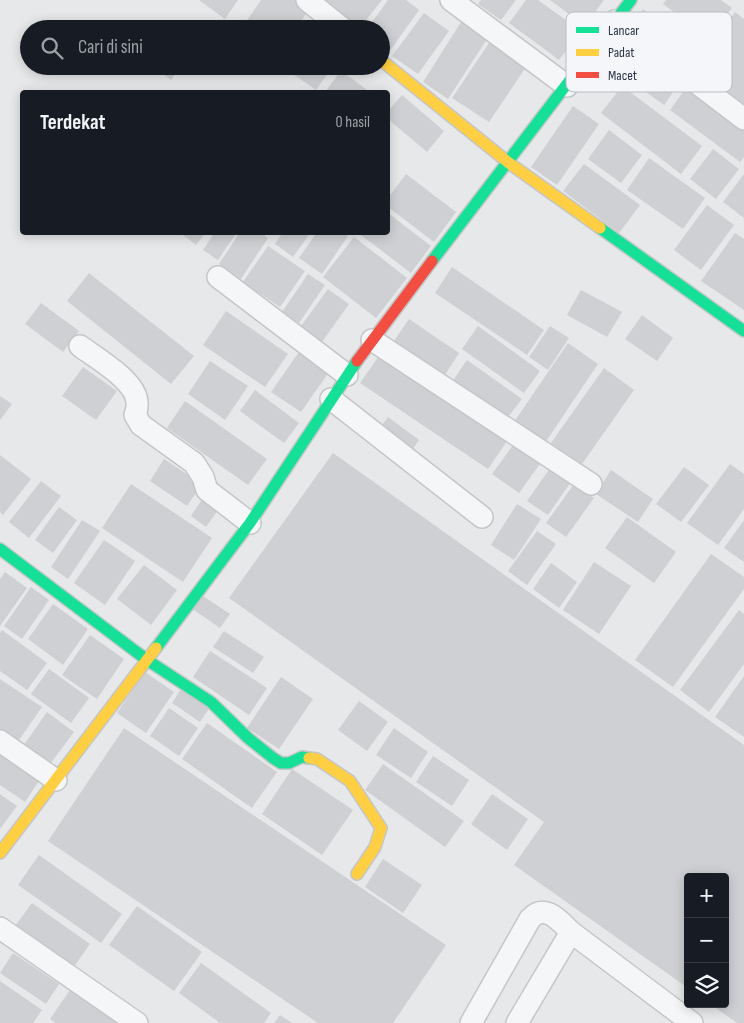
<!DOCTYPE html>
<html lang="id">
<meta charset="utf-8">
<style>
:root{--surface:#171b24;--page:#242831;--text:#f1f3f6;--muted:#9ea1a6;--line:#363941}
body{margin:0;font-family:"Sofia Sans Condensed",sans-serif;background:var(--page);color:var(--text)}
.controls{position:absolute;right:15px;bottom:15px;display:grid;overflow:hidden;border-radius:5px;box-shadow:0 2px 12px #0003}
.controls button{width:45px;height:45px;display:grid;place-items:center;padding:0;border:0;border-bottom:1px solid var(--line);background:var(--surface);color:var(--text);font:25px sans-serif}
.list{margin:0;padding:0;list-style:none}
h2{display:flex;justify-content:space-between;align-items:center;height:65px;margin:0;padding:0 20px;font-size:21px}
h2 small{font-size:16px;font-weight:400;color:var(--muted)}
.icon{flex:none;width:28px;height:28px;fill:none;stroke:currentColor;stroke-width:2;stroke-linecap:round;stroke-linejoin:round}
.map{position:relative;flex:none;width:744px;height:1023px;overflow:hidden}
.search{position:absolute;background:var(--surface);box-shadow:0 2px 12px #0003;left:20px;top:20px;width:370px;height:55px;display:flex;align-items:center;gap:12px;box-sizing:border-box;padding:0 18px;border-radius:28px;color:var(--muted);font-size:19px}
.panel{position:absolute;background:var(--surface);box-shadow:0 2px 12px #0003;left:20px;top:90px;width:370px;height:145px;border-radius:5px}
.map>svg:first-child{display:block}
</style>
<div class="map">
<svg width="744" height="1023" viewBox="0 0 744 1023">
<rect width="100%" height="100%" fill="#e6e8ea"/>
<path fill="#ced0d3" d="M199 0H238L225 19Z
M261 0H296L309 9 296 29H241Z
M315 0H382L359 29H350Z
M388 0H406L419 10 387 55 381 51V29H367Z
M481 0H516L501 20 478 4Z
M526 0H538L581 31 559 60 509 23Z
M550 0H604L585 26Z
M666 0H721L732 8 709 38 663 4Z
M643 9 694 46 682 63 631 26Z
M735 12 744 19V110L691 71Z
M424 13 449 31 418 74 392 56Z
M463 19 489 36 448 99 423 82Z
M626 37 683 78 664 105 607 64Z
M491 40 528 64 489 122 452 98Z
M152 66H181L171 80Z
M298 66H333L316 90 293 74Z
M341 71 370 92H325Z
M690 82 744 122V157L740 162 670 110Z
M622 86 702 146 681 174 601 113Z
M402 95 444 131 427 152 388 119V111Z
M573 106 599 124 557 185 531 167Z
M609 130 642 155 621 183 588 159Z
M713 149 739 169 716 199 690 179Z
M649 158 705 198 683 229 627 190Z
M584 164 640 205 619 233 563 191Z
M406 174 456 212 434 242 388 207V198Z
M744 174V218L723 202Z
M707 205 734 225 701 270 674 250Z
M388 213 431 246 411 273 357 232H388Z
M179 232H206L196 245Z
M215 232H237L218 260 203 250Z
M240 232H260L268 238 241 279 219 264Z
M283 232H311L293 257 275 244Z
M317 232H344L348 236 322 274 299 258Z
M735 233 744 239V310L701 281Z
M354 237 407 278 376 318 323 277Z
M268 246 305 271 280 307 243 282Z
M452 267 544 330 527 355 435 293Z
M89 273 194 356 171 384 67 301Z
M308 274 325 285 299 323 282 312Z
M328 289 349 304 322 342 301 326Z
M581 290 622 312 607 337 567 315Z
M41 303 79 331 63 352 25 324Z
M226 311 288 354 265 387 203 345Z
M642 315 673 338 657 361 625 339Z
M409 319 459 353 443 378 392 344Z
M478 326 540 371 524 393 462 349Z
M550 326 569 338 548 370 529 357Z
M568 343 598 364 545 443 514 422Z
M383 350 511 435 488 469 360 383Z
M299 352 329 372 301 412 271 392Z
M467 360 522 399 505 421 452 382Z
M210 361 248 386 225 420 188 394Z
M83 367 117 391 96 420 62 396Z
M604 368 634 390 582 464 551 443Z
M255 390 299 423 284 443 240 411Z
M0 396 12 404 0 420Z
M185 401 267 459 248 485 167 428Z
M388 417 419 440 410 453 378 430Z
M516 441 542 461 519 493 492 474Z
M333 453 744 745V1023H737L710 1004H725V877H688V988L514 865 544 822 229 598Z
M0 455 31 479 3 515 0 512Z
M164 459 202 484 187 506 150 481Z
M553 464 573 479 548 515 527 501Z
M730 464 744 474V509L718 545 687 523Z
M684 467 709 485 681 522 656 504Z
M611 470 653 499 638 522 596 494Z
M41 481 61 496 29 538 9 522Z
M131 484 212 538 183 582 102 528Z
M574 484 594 498 566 537 546 523Z
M205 495 221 506 206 527 191 516Z
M517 504 541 519 514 560 491 545Z
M59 507 77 520 53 553 35 540Z
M627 517 676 552 654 583 605 548Z
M82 520 100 531 68 579 51 567Z
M744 520V562L724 548Z
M537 531 556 544 527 585 508 571Z
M104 540 135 561 105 605 74 583Z
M711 554 744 577V589L673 687 635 660Z
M594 562 631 586 599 634 563 610Z
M551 563 577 582 559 608 533 589Z
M144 565 177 590 151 625 117 599Z
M5 572 27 588 0 626V579Z
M31 587 49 600 22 639 4 626Z
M200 594 230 614 220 628 191 608Z
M53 604 88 629 63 665 28 639Z
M739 610 744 614V664L709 712 680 690Z
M2 630 47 663 27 690 0 671V633Z
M224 631 264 657 253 673 213 647Z
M90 635 124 659 97 699 62 675Z
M210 651 267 688 249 715 193 677Z
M49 669 89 698 71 723 31 694Z
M145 672 174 692 146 733 117 713Z
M744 676V737L715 717Z
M281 677 313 699 279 749 247 728Z
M0 679 42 707 17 743 0 732Z
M182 687 211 706 200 722 172 703Z
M359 701 388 722 367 751 338 730Z
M169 708 198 728 179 756 150 736Z
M47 712 74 732 47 768 21 749Z
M207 723 277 772 252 808 182 759Z
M124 728 446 945 393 1023H318L48 841Z
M394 728 428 752 411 778 376 755Z
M0 744 43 775 25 802 0 785Z
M433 756 469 780 452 806 416 782Z
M383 764 464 821 445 847 365 790Z
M292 769 353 810 322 855 262 814Z
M0 794 17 806 0 829Z
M492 794 528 819 507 850 471 824Z
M39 855 122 914 101 943 18 885Z
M383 859 422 885 403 913 365 887Z
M32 903 90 944 71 971 12 930Z
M137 906 202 952 174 991 109 945Z
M13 953 59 984 46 1004 0 973Z
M201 963 271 1013 264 1023H220L179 993Z
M0 981 42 1010 33 1023H0Z
M72 987 125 1023H56L50 1019Z
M280 1015 292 1023H274Z"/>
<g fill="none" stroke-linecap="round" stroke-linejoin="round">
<defs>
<path id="street" d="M307 0 343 29
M451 0 567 86
M615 21 744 119
M218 277 347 375
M372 340 591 484
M80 346C96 358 137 381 137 403 138 407 136 411 135 415L141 425 194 463 203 477 207 490 250 523
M331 399 482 517
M0 741 56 780
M0 928 137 1023
M471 1023 530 919C545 903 559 920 571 932L692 1023
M517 1023 571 932"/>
<path id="fast" d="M600 228 744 331
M432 261 631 0
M0 549 147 660 211 702 248 738 273 758 281 763H289L302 757 309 758
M156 648 250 523 357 361"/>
<path id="slow" d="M381 60 509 163 600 228
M309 758 317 759 350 781 381 828 375 847 357 874
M0 853 156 648"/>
<path id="jam" d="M357 361 432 261"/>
</defs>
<use href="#street" stroke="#c4c6c8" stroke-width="24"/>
<use href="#fast" stroke="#c4c6c8" stroke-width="14"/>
<use href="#slow" stroke="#c4c6c8" stroke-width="14"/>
<use href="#jam" stroke="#c4c6c8" stroke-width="14"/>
<use href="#street" stroke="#f5f6f7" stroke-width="21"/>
<use href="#fast" stroke="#16e098" stroke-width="11"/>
<use href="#slow" stroke="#ffcf43" stroke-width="11"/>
<use href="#jam" stroke="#f24e42" stroke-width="11"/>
</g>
<rect x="566" y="12" width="166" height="80" rx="8" fill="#f4f6f9" stroke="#b8bcc3" stroke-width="1"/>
<rect x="576" y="27" width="23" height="6" fill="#16e098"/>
<rect x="576" y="49" width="23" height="7" fill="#ffcf43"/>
<rect x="576" y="72" width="23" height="6" fill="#f24e42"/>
<g font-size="14" fill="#2b3445">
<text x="608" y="35">Lancar</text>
<text x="608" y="57">Padat</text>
<text x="608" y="80">Macet</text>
</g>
</svg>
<div class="controls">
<button>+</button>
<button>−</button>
<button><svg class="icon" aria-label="layers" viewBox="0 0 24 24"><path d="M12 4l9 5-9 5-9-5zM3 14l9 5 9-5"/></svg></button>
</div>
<div class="search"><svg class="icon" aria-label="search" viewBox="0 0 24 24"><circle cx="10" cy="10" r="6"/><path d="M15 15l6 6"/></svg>Cari di sini</div>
<section class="panel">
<h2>Terdekat<small>0 hasil</small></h2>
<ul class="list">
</ul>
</section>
</div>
